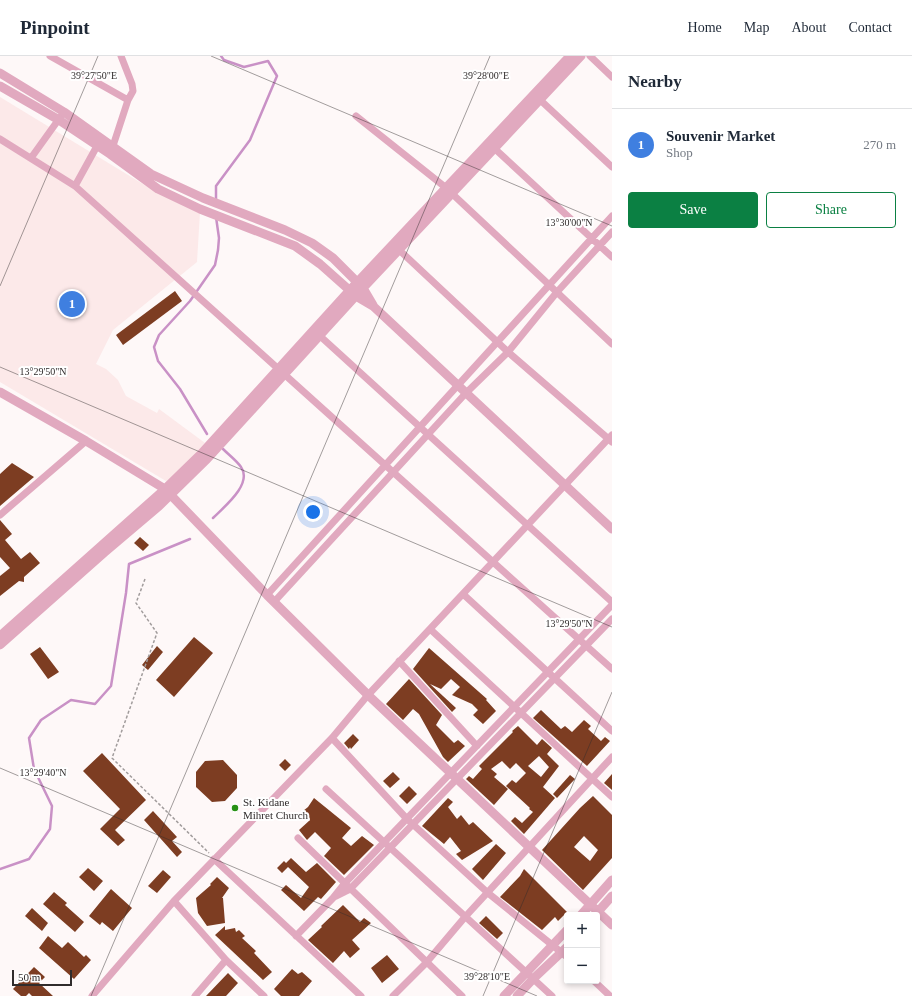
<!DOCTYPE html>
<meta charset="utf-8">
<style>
:root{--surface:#fff;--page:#f6f6f7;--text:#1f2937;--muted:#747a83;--line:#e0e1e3;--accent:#0b8043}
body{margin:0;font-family:Georgia,serif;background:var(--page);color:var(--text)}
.controls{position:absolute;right:12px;bottom:12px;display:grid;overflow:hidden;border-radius:4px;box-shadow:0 2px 6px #0003}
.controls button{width:36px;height:36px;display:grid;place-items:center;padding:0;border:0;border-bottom:1px solid var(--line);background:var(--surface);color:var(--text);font:20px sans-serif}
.scale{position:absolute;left:12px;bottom:10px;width:60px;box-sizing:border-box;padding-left:4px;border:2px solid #302c2c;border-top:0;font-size:11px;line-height:14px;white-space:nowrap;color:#302c2c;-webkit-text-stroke:3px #fff;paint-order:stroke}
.you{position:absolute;left:313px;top:456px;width:14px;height:14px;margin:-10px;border:3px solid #fff;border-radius:50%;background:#1a73e8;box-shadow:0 0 0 6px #1a73e833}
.badge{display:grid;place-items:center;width:26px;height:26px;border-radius:50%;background:var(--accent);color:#fff;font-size:13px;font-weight:700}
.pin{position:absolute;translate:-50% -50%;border:2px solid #fff;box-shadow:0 1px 4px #0006}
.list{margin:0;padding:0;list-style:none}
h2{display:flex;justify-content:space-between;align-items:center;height:52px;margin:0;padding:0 16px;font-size:17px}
h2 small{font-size:13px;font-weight:400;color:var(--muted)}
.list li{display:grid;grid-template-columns:26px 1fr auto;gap:12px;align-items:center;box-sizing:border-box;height:72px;padding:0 16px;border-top:1px solid var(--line)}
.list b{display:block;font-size:15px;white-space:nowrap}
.list p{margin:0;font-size:13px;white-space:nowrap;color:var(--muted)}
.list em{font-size:13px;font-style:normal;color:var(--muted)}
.actions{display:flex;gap:8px;padding:12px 16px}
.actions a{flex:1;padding:9px 0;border:1px solid var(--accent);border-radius:4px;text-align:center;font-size:14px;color:var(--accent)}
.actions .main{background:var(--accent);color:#fff}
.map{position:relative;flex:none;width:612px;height:940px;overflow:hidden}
header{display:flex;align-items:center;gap:24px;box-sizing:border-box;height:56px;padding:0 20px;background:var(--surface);border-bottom:1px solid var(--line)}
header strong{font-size:19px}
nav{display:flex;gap:22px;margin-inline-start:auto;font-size:14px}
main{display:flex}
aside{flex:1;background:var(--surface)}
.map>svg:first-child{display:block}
</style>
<header>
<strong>Pinpoint</strong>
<nav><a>Home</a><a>Map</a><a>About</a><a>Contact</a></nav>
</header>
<main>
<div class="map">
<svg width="612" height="940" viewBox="0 0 612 940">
<rect width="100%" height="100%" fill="#fef8f8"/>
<path fill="#fce9e9" d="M0 41 156 136 200 156 197 206 113 274 96 308 106 313 118 324 126 340 157 357 159 353 205 387 178 418 166 425 0 326Z"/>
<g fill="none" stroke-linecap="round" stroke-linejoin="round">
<path stroke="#c991c6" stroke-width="2.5" d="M216 144V130L250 84 277 20 268 5 244 11 224 4 221 0
M207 378 180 333 158 305 154 291 159 279 190 245 215 209 218 194 219 182 216 161
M213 462C224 451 253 428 241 411 237 405 229 399 223 393
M0 813 29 803 50 773 52 750 34 713 29 682 41 664 71 644 95 648 111 630 126 537 129 508 190 483"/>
</g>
<path fill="#7d3d22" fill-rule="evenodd" d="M175 235 182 245 123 289 116 279Z
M12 407 34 421 0 450V418Z
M0 464 12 478 5 484 21 503 30 496 40 507 24 521V526L19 525 0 540V520L10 512 0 501Z
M140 481 149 489 143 495 134 487Z
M194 581 213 597 174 641 156 624Z
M157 590 163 596 148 614 142 609Z
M40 591 59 616 48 623 30 598Z
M429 592 487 643 486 644 496 655 483 668 473 659 478 654 472 648 452 639 460 631 451 623 441 633 430 628 456 652 452 656 413 613Z
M409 623 442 659 436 669 454 687 458 684 465 690 448 706 443 701 419 658 413 653 403 664 386 648Z
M541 654 561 673 565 670 572 676 584 664 591 670 588 673 601 685 605 681 610 685 587 710 533 662Z
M518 670 537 689 542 683 552 692 547 698 559 710 543 731 555 742 524 778 511 765 515 761 522 767 533 756 529 753 530 752 506 730 512 724 516 727 526 717 516 707 510 713 502 705 491 713 497 718 494 721 508 733 494 749 466 723 469 720 473 723 482 713 479 710 513 676 512 675ZM539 700 549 711 541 721 528 710Z
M353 678 359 684 351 693 350 691 349 693 344 687Z
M102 697 146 744 115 774 125 784 118 790 100 773 120 753 83 715Z
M285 703 291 709 285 715 279 709Z
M223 704 237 719V732L225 745 212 746 196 731V716L205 705Z
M393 716 400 723 390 732 383 725Z
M612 718V734L604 727Z
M570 719 575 723 557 742 553 738Z
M409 730 417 738 407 748 399 740Z
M593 740 612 759V802L583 834 542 794 580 752ZM584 780 598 794 590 805 574 791Z
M314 742 351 772 342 782 351 790 362 780 374 789 344 819 324 800 331 792 315 776 307 784 299 774 310 764 303 755 308 751Z
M448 742 453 746 448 751 457 763 461 759 469 769 473 766 493 785 462 804 456 798 461 795 450 781 444 788 422 770Z
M153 755 177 781 172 785 182 796 177 801 144 764Z
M496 788 506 797 483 824 472 813Z
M291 802 306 816 317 807 336 826 321 843 318 841 304 855 281 834 286 829 301 842 309 831 288 811 282 817 277 812 284 805 286 807Z
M88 812 103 825 94 835 79 821Z
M524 813 567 856 558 865 555 861 542 874 500 841 520 820Z
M163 814 171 821 157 837 148 830Z
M217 821 229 832 222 842H223L225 867 207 870 198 857 196 842 211 829 210 828Z
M111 833 132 852 113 875 102 866 100 869 89 860Z
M54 836 67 847 65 849 84 866 75 876 43 848Z
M343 849 360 866 364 862 371 867 352 884 360 893 350 902 344 895 333 907 308 884 322 871 321 870Z
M32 852 48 867 42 875 25 860Z
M486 860 503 877 497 883 479 867Z
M225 870V874L235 872 236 876 239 874 245 880 242 882 256 895 254 897 272 916 263 924 215 879Z
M48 880 62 892 68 886 84 901 86 899 91 904 74 923 39 892Z
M387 899 399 913 382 927 371 912Z
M34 911 45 921 39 927 53 940H32L29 937 26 940H21L13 933Z
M292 913 298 918 302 916 312 925 299 940H281L274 933Z
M228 917 238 927 226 940H206Z"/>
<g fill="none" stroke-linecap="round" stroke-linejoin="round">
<path stroke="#a19c9c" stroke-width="1.5" stroke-dasharray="3 2" stroke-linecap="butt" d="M145 523 136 547 157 577 112 702 209 797"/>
<path stroke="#e1a9bf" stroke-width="7" d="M50 0 128 44
M590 0 612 21
M537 41 612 111
M356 60 445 131 612 288
M0 83 75 130 612 613
M494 92 612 201
M111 96 128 44 133 35 132 28 121 0
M31 102 64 56
M75 130 97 90
M396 191 508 296 612 386
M320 280 612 546
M0 459 86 385
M463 538 612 675
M267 539 612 160
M274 546 466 337 508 296 557 236 612 176
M430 573 612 741
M399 605 477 690
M332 682 407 763 488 837 567 901
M326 733 552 940
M298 782 462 940
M214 803 361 940
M336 840 350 833 612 563
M174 845 226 904 264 940
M296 880 333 842 345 827 612 549
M594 925 610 940
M92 940 174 845 332 682 368 639 612 379
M195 940 226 904
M393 940 426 907 465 861 612 701"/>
<path stroke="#e1a9bf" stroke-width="9" d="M0 17 64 56 151 118 203 142 285 174 312 187 333 202 363 232 373 249
M0 30 59 64 110 98 158 133 200 153 295 190 320 208 356 240 373 250 612 473
M0 336 86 385 165 433 267 539 368 639 612 869
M0 580 165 433 201 398 349 235 570 0
M0 589 105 496 159 450 207 403 363 232 581 0
M581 859 612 824
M595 859 612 840
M504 940 567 874
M517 940 534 922 567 891"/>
</g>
<path fill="none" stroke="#302c2c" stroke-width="1" stroke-opacity="0.45" d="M211 0 612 170M0 230 98 0M0 311 612 571M0 712 537 940M91 940 490 0M483 940 612 636"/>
<circle fill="#289115" stroke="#fff" stroke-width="1.5" cx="235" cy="752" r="4"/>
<g text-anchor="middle" stroke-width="4" stroke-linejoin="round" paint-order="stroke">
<g font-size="11" fill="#302c2c" stroke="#fff" text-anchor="start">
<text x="243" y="750">St. Kidane<tspan x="243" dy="13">Mihret Church</tspan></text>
</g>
</g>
<g font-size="10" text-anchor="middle" fill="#302c2c" stroke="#fff" stroke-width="4" stroke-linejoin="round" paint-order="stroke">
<text x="94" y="23">39°27'50"E</text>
<text x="486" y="23">39°28'00"E</text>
<text x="569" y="170">13°30'00"N</text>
<text x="43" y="319">13°29'50"N</text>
<text x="569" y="571">13°29'50"N</text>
<text x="43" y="720">13°29'40"N</text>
<text x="487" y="924">39°28'10"E</text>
</g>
</svg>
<div class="controls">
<button>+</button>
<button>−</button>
</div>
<div class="scale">50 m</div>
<div class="you"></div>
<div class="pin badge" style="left:72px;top:248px;background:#3f7fe0">1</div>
</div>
<aside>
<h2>Nearby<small></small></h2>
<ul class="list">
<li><span class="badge" style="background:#3f7fe0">1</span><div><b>Souvenir Market</b><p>Shop</p></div><em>270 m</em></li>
</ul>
<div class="actions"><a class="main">Save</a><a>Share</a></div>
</aside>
</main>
